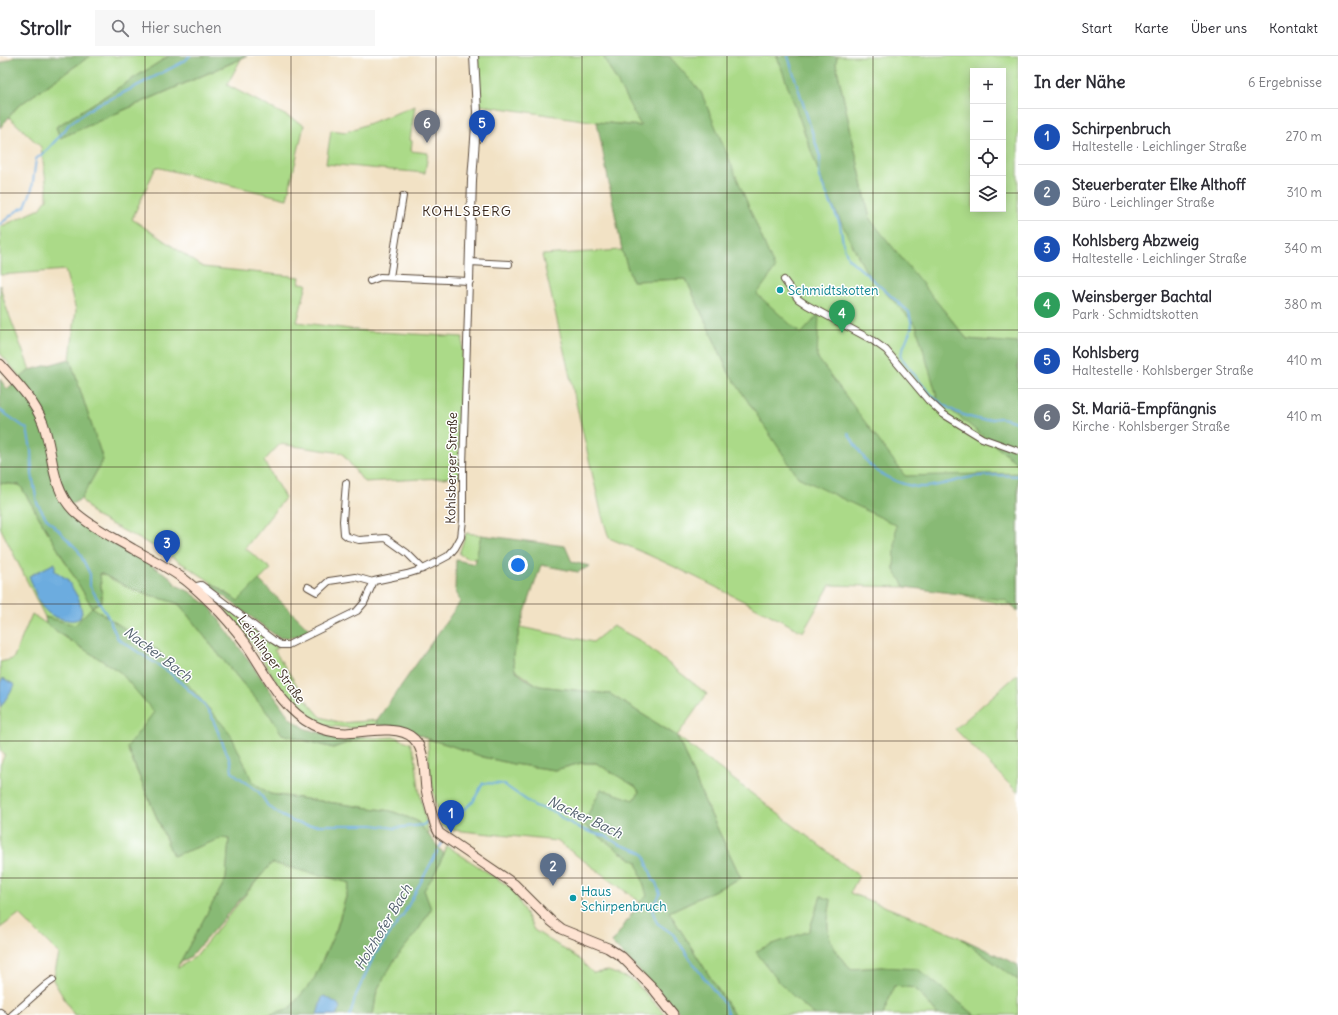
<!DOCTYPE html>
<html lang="de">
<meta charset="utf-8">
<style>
:root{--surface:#fff;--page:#f7f7f7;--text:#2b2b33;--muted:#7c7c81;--line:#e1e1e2;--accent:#7c3aed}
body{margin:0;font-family:Delius,sans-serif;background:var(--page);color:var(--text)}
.controls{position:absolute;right:12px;top:12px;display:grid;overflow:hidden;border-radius:0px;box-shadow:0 2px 10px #0003}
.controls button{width:36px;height:36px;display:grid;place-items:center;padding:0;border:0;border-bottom:1px solid var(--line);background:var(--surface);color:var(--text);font:20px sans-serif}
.you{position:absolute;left:518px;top:509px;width:14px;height:14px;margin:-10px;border:3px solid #fff;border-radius:50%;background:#1a73e8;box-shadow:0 0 0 6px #1a73e833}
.badge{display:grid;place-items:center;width:26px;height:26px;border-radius:50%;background:var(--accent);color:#fff;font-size:13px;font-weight:700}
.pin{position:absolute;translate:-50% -33px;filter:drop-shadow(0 1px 2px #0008)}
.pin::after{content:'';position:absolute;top:21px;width:14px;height:12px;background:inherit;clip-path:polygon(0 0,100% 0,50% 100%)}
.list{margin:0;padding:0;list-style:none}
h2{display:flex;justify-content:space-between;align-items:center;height:52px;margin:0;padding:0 16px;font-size:17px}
h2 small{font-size:13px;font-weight:400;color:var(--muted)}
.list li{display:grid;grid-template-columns:26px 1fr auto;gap:12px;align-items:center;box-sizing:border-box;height:56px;padding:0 16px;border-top:1px solid var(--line)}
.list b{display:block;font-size:15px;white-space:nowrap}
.list p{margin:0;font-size:13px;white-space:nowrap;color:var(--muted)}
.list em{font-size:13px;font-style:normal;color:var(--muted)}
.icon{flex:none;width:22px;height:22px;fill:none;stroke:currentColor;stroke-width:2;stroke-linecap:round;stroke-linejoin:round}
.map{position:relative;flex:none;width:1018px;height:959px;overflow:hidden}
header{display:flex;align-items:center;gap:24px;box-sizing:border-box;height:56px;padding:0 20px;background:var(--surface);border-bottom:1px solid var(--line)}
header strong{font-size:19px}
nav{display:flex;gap:22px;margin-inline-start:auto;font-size:14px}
.search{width:280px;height:36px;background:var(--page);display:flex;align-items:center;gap:10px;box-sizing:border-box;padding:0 14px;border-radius:0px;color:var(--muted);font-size:15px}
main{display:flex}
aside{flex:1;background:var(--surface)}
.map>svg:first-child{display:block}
</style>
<header>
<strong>Strollr</strong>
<div class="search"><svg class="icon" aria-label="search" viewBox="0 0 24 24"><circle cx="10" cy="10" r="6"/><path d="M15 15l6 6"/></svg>Hier suchen</div>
<nav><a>Start</a><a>Karte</a><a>Über uns</a><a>Kontakt</a></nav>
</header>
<main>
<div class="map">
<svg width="1018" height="959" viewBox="0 0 1018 959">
<rect width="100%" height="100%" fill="#fff"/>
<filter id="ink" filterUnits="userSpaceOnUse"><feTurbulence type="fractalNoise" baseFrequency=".025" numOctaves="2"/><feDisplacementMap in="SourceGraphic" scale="8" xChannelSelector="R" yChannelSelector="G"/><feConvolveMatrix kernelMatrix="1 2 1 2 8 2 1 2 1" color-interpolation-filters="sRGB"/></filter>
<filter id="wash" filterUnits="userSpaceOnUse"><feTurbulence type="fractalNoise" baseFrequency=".012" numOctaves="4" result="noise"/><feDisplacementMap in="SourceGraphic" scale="16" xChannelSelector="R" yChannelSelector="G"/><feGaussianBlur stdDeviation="0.9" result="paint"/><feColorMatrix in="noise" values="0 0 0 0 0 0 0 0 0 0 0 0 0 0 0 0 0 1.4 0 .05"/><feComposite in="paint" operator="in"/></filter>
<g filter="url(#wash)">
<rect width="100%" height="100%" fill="#f2e2c5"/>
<path fill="#abda88" stroke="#738253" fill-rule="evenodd" d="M90 0H169L56 71 60 82 241 3 227 29 304 69 287 143 156 111 132 163 203 211 300 221 299 227 307 228 297 266 365 275 463 281 459 421 364 426 342 397 280 388 264 405 285 442 245 492 271 513 238 545 205 522 159 493 95 460 81 443 103 404 70 303 76 254 65 214 0 219V171L40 153 47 143V133L41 91 9 61 18 50Z
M477 0H603L642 70 597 66 480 49Z
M622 0H826L870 163 836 8 837 0H1018V555L1011 550 969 541 894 508V514L905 531 830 529 803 576C739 543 676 509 609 482L602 460 542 199 622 194 632 225 686 223 729 317ZM973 15H1003V153H973ZM941 251 967 283 1000 286 956 293Z
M415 50 410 84 412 85 411 95 428 97 425 117 326 108 331 74 346 76Z
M0 229 5 248 30 314 21 322 0 297Z
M0 427 20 429 92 551 102 545 100 517 134 534 179 548 219 599 271 661 282 678 333 692 364 681 375 682 396 681 410 687 415 699 419 733 429 780 417 765 391 755 270 738 253 726 243 706 75 569 45 561 0 471Z
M466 477 481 479 476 503 467 502 459 498Z
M227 552 278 592 274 594 308 646 321 661 341 667 377 664 376 669 352 672 328 670 307 661 291 649 256 593 225 553Z
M32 558 71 585 122 617 155 656 127 692 173 800 222 782 229 783 226 823 178 910V912L195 901 272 806 350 827 336 874 314 924 291 952 269 959H74L53 924 59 898 19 858 0 872V709L5 698 0 695V606L13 603Z
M613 570 639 584 707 638 677 680 859 820 850 837 922 865 961 882 1018 924V959H975L953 942 883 911 850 913C842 904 832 891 829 879 826 868 829 855 831 845L821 840 809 875 814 958 815 959H734L669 856 741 822 705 746 677 680 610 638 539 630 515 614 513 603 520 571 593 586Z
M1018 618V737L955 673Z
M428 683 449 689 483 701 513 708 555 714 581 707H596L631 727 636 731 639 736 634 745 620 796 637 806 648 840 640 846 557 785 453 774 442 770C434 742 428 712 428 683Z
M447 790 513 833 534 874 578 902 593 917 608 915 633 924 666 959H373L377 935 392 903 419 872 431 853 424 834 444 798Z
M894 930 915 932 938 959H883Z"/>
<path fill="#88ba74" stroke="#627249" d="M16 0H90L18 50 0 72V8Z
M169 0H247L60 82 56 71Z
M603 0H669L701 36 775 213 757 238 801 278 819 258 817 301 905 420 1018 417V555L1005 544 905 531 894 514 896 469 798 421 729 317 686 223 632 225 622 194 597 66 641 70Z
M777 0H837L836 8 870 163 967 283 1018 287V408L938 344 916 269 866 216 825 134Z
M70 303 103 404 81 443 64 452 81 468 169 520 176 529 190 536 210 551 290 662 306 673 325 678 364 681 333 692 282 678 271 661 219 599 179 548 134 534 100 517 102 545 92 551 159 595 230 677 253 726 270 738 391 755 417 765 444 798 434 819 424 834 431 853 419 873 394 905 377 934 373 959H268L290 952 314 923 337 872 350 827 272 807 191 900 179 908 226 823 229 783 223 782 173 800 127 691 154 656 120 616 71 585 46 568 45 561 75 569 92 551 20 429 0 427V323L7 333 30 314Z
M481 479 565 490 572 506 590 510 578 516 541 509 520 571 513 603 515 614 523 621 539 630 610 638 677 680 705 746 741 822 669 856 734 959H682L612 887 640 846 647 840 637 806 620 796 583 768 601 733 634 744 639 736 636 731 596 707H581L555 714 513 708 483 701 449 689 428 683 404 671 376 669 377 664 460 546 455 533 456 504 475 508Z
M259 524 310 574 295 581 279 582 209 529 211 527 238 545Z
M821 840 831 844C829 855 826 868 829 879 832 891 842 904 850 913L883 911 918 913 975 959H938L915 932 894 930 883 959H815L801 948 779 926 756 896 762 892 809 875Z
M961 882 1018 909V924L972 891Z"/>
<path fill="#6cacdf" stroke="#546b7e" d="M55 507V515L67 523 79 543 82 556 80 562C73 566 69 564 62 563 39 558 37 540 29 520Z
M3 622 15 629 0 652V627Z
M325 940 338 948 340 952 336 959H317L322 941Z"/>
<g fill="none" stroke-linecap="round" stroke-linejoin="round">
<path stroke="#6cacdf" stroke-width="2" d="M788 0 820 101 819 121 840 168 843 187 848 202 909 256 912 270 900 300C925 332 938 356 982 364 988 365 994 362 1000 362 1006 362 1013 365 1018 367
M0 168C11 161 13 155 25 151L32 133 36 103 48 93 65 74 69 68 96 49 121 38 181 7 190 0
M0 354 27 373 31 393 32 418 37 447 46 462 78 494 90 518V530L107 559 118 583 169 616 203 647 211 659 231 707 232 716 259 736 268 750 282 760 294 766 305 769H373L395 772 423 769 428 765
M848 377C855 389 861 400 871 410 882 421 908 432 924 431 940 430 956 424 972 421 987 418 1003 419 1018 420
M441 760 454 756 462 755 473 746 483 727 503 728 535 750 555 756 563 763 582 773 596 778 606 780 618 788 641 796 644 799 653 823 656 827 660 838 657 844 653 847 652 854 657 867 673 878 698 914 724 948 728 959
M454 761V756
M440 791 442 787
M350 959 356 939 374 900 402 861 437 796"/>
</g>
</g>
<g filter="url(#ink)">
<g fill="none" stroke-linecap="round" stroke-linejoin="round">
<defs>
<path id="minor" d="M469 206 509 208
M390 221 403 140
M784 224 798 243 807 249 872 284 886 294 928 344 943 358 982 382 1018 395
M346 427 343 465 344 478 348 481 359 484 386 482 407 497 423 513
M193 531 201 529 273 584 281 589H288L357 555 364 547 374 525 407 518 423 513 433 508 448 500 455 492 461 481 463 464V410L469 225 380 221 370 225
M308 531 317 536 329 525 336 524 355 521 373 526
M0 956 4 959
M12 959 46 929 53 924"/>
<path id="tertiary" d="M469 225 472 124 477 56 474 0"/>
<path id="secondary" d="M0 308C16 326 34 344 43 367 54 397 50 431 74 455 91 471 113 481 133 493 150 502 168 512 184 523 197 533 209 545 220 556 231 568 242 581 251 595 268 621 283 654 313 669 323 674 335 677 346 677 365 676 400 668 414 683 426 695 424 718 426 733 428 743 430 752 433 761 434 766 436 772 439 777L514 828 551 865 561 873 608 892 622 901 652 931 674 959"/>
</defs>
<use href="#minor" stroke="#564637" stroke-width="8"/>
<use href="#tertiary" stroke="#564637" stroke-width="10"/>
<use href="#secondary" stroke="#564637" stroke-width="11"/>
<use href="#minor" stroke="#fff" stroke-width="6"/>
<use href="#tertiary" stroke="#fff" stroke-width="8"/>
<use href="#secondary" stroke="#fee3d2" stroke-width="9"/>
</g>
</g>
<path fill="none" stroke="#3b2a1e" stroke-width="1" stroke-opacity="0.55" d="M145 0V959M291 0V959M436 0V959M582 0V959M727 0V959M873 0V959M0 137H973M1003 137H1018M0 274H1018M0 411H1018M0 548H1018M0 685H1018M0 822H1018"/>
<g fill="#0f9aa8" stroke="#fff" stroke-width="1.5">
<circle cx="780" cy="234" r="4"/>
<circle cx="573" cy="842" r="4"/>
</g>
<g text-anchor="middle" stroke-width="3" stroke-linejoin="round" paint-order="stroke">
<g font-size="13" fill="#0d838f" stroke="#fff" text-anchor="start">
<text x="788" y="239">Schmidtskotten</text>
<text x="581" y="840">Haus<tspan x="581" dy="15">Schirpenbruch</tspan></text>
</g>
<g font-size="13" fill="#3b2a1e" stroke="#fff">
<text transform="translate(451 412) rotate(-89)" y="5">Kohlsberger Straße</text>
<text transform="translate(272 603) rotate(54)" y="5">Leichlinger Straße</text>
</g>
<g font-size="14" letter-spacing="1" fill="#3b2a1e" stroke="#fff">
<text x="467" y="160">KOHLSBERG</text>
</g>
<g font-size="14" font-style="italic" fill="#4f5e6b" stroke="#fff">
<text transform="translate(158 598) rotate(37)" y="5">Nacker Bach</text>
<text transform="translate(585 761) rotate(25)" y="5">Nacker Bach</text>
<text transform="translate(383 871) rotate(-59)" y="5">Holzhofer Bach</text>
</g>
</g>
</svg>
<div class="controls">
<button>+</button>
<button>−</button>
<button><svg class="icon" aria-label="locate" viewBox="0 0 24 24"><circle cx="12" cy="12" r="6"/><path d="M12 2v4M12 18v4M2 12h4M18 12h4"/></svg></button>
<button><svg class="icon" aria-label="layers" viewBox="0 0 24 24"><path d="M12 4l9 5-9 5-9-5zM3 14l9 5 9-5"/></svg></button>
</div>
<div class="you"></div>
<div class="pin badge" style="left:451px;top:777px;background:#1a4fb4">1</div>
<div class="pin badge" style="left:553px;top:830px;background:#5c6f8a">2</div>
<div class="pin badge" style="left:167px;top:507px;background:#1a4fb4">3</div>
<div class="pin badge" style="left:842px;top:277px;background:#2e9e5b">4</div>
<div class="pin badge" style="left:482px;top:87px;background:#1a4fb4">5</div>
<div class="pin badge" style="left:427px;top:87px;background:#6b7280">6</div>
</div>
<aside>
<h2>In der Nähe<small>6 Ergebnisse</small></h2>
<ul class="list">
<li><span class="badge" style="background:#1a4fb4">1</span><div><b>Schirpenbruch</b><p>Haltestelle · Leichlinger Straße</p></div><em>270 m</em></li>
<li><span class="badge" style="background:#5c6f8a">2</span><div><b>Steuerberater Elke Althoff</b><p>Büro · Leichlinger Straße</p></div><em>310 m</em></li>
<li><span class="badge" style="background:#1a4fb4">3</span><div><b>Kohlsberg Abzweig</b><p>Haltestelle · Leichlinger Straße</p></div><em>340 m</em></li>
<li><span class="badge" style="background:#2e9e5b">4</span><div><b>Weinsberger Bachtal</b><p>Park · Schmidtskotten</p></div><em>380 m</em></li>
<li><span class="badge" style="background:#1a4fb4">5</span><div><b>Kohlsberg</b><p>Haltestelle · Kohlsberger Straße</p></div><em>410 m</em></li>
<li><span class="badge" style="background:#6b7280">6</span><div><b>St. Mariä-Empfängnis</b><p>Kirche · Kohlsberger Straße</p></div><em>410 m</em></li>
</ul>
</aside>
</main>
